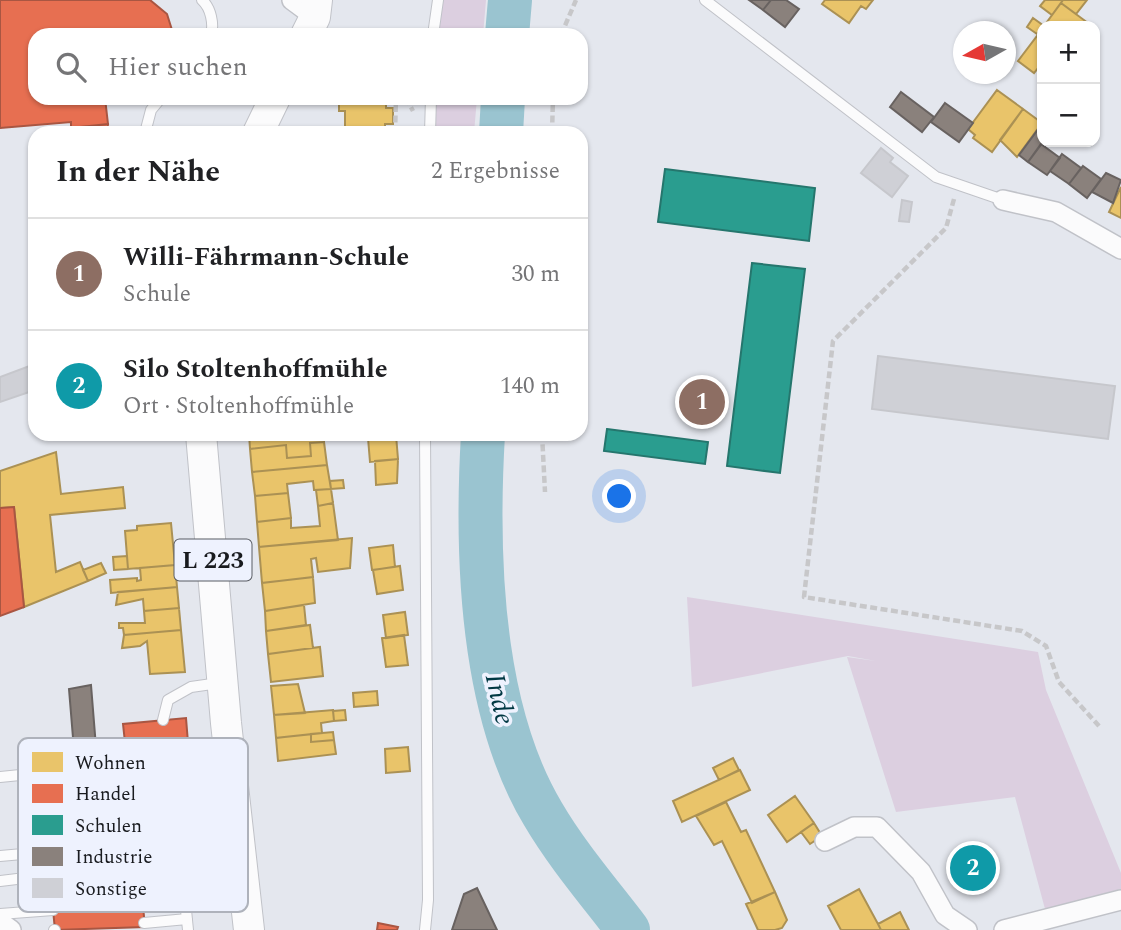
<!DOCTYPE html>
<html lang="de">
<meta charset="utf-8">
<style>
:root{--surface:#fff;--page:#f2f2f2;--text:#202124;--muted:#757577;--line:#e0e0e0;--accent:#0b8043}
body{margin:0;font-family:Spectral,serif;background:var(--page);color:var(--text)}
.controls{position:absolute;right:21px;top:21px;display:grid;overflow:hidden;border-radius:14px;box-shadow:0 2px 5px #0004}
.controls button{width:63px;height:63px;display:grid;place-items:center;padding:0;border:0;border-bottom:2px solid var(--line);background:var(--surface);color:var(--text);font:35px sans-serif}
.compass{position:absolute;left:953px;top:21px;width:63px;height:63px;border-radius:50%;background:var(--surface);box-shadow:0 2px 5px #0004;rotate:262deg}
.you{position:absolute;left:620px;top:497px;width:24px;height:24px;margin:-18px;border:5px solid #fff;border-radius:50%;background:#1a73e8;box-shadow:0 0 0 10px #1a73e833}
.badge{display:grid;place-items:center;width:46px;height:46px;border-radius:50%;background:var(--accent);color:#fff;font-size:23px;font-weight:700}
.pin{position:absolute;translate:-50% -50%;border:4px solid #fff;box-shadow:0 2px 7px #0006}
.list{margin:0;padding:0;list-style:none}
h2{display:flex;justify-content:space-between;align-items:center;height:91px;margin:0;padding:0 28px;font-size:30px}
h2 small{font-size:23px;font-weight:400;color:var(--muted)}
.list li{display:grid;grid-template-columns:46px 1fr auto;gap:21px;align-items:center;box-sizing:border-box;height:112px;padding:0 28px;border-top:2px solid var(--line)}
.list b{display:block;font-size:26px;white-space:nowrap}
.list p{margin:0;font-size:23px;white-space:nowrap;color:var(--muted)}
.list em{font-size:23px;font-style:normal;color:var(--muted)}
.icon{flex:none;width:38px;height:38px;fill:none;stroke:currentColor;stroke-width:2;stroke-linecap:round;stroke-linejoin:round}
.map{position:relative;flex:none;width:1121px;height:930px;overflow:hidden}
.search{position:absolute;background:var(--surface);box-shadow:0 2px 5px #0004;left:28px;top:28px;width:560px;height:77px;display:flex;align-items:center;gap:18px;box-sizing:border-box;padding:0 24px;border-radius:21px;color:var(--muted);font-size:26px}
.panel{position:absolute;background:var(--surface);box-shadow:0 2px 5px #0004;left:28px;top:126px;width:560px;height:315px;border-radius:21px}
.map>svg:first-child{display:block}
</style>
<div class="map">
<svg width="1121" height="930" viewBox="0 0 1121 930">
<rect width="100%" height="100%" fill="#e4e7ee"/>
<path fill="#dccfe0" d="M443 0H486L483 35H438Z
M436 98H477L474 133H436Z
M687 597 1038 652 1046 690 1121 873V889L1045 909 1015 797 896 812 847 657 876 661 848 656 692 687Z"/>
<path fill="#e9c46a" stroke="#ab9154" stroke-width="2" d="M825 0H873L866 9 861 6 849 23 822 4Z
M1045 0H1063L1052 15 1040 6Z
M1063 0H1087L1076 14 1061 3Z
M1061 3 1088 23 1085 26H1044Z
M1033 18 1044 26 1037 34 1027 27Z
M1037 36 1042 40V63L1034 73 1018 61Z
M997 90 1023 109 992 152 973 138 975 135 968 129Z
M345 98H386V108H393V124H385V133H345V111H339V100Z
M1023 109 1042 123 1017 157 1000 140Z
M1121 187V218L1109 212Z
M249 434H323L324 442 310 443 311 456 287 458 286 445 250 449Z
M396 435 398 459 370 462 368 438Z
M324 442 327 465 252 472 250 449 286 445 287 458 311 456 310 443Z
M56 452 61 494 123 487 125 508 50 515 56 572 80 562 88 581 24 607 14 507 0 508V471Z
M398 459 397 483 376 485 375 461Z
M327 465 331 489 314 490 313 481 287 484 288 493 255 496 252 472Z
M343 480 344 488 331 489 330 481Z
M331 489 333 503 318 506 316 490Z
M288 493 291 518 257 522 255 496Z
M333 503 338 540 259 547 257 522 291 518V528L320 526 318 506Z
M171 523 175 565 128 569 125 531 137 530V526Z
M352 538 350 568 318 572 316 558 311 559 313 577 262 583 259 547Z
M393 545 395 567 372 570 369 548Z
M127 556 128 569 114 570 113 557Z
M101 563 106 573 88 581 83 570Z
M175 565 177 587 111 593 110 580 137 578V581L141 580 140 568Z
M400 566 403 590 377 594 373 570Z
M313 577 315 603 265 611 262 583Z
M177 587 179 608 144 611 143 599 116 605 118 592Z
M304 605 306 625 266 631 265 611Z
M179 608 181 630 124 635 123 628H119V623H145L144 611Z
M405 612 408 635 386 638 383 615Z
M310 625 313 648 268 654 266 631Z
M181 630 185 672 150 674 147 641 140 646 122 648 124 635Z
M404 635 408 665 386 667 382 638Z
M320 647 323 676 271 682 268 654Z
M298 684 305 713 274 715 271 686Z
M377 691 378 705 354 707 353 693Z
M333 710 334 721 321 723 322 733 276 738 274 715Z
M345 710 346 720 334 721 333 711Z
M333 732 334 740 311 742V734Z
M311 734V742L334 740 336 754 278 761 276 738Z
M408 747 410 771 386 773 385 749Z
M733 758 739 770 719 780 713 768Z
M740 770 750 790 682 822 673 801Z
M795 796 814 823 787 842 768 815Z
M726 802 741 832 746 830 775 892 752 903 722 841 714 845 696 816Z
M814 823 822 836 810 844 801 832Z
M859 889 878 924 881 930H841L828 906Z
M775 892 787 920 782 928 775 930H758L746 904Z
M900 912 909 930H881L878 924Z"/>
<path fill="#e76f51" stroke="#a95642" stroke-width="2" d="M0 0H150L167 14 172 30H169V35H35V98H105L108 124 71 128V122L0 128Z
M108 124V133H72L71 128Z
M14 507 24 607 0 616V508Z
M186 718 189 755 178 756 181 791 180 787 147 790 145 759 127 761 123 724Z
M59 888V900L136 893V897L142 896 145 927 55 930 51 889Z
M378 923 398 927 397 930H377Z"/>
<path fill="#2a9d8f" stroke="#25766d" stroke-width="2" d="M665 169 815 188 809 241 658 222Z
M752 263 805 269 780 473 727 466Z
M607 429 708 442 705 464 604 451Z"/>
<path fill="#8a817c" stroke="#686260" stroke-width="2" d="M749 0H771L763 10Z
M771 0H786L799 9 785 27 763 10Z
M901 92 934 117 922 132 890 107Z
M945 103 973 123 959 142 931 122Z
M1039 128 1042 131 1043 142 1028 162 1019 155Z
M1041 144 1060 158 1047 175 1028 162Z
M1062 154 1081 168 1069 184 1050 171Z
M1083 166 1101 179 1087 198 1069 184Z
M1106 173 1121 180 1113 203 1092 192Z
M91 685 103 834 81 835 69 689Z
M477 888 497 930H452L464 894Z"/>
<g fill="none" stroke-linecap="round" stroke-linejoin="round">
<path stroke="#9ac4d0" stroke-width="44" d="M507 35 510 0
M501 133 503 98
M483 434C476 553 480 709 543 814 567 855 599 892 628 930"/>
</g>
<path fill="#cfd0d6" stroke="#c6c7cc" stroke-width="2" d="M881 148 893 158 890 162 908 176 892 197 861 173Z
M902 200 912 202 909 222 899 221Z
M878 356 1115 386 1108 439 872 409Z
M35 364V390L0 402V377Z
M985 846 997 875 961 889 949 861Z"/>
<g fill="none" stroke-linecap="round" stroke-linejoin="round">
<defs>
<path id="service" d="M202 0C211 8 214 24 211 35
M705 0 936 177 1003 200
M433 35 438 0
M145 133 151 110 161 98
M430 133 431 98
M425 434 428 900 425 930
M163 720 168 700 191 687 219 683
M0 777 40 773
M180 777 228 778
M0 856 179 840 188 930
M0 881 50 875
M142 903 185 899
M0 914 53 910
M144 923 187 919
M54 930H55"/>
<path id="minor" d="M292 0 315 17
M1003 200 1056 212 1121 249
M825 841 854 827H877L921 872 945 915 967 930
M0 922 11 930
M1004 930 1121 900"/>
<path id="primary" d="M306 35 315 17 317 0
M258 133 275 98
M201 434 226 723 249 930"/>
</defs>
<use href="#service" stroke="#c0c2c8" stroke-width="12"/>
<use href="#minor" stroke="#c0c2c8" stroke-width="22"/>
<use href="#primary" stroke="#c0c2c8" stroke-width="32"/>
<path stroke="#c7c7c9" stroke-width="4.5" stroke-dasharray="7 3.5" stroke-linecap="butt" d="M561 35 576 0
M406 98 413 111
M395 133 396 98
M552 133 553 98
M954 199 946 228 833 341 804 597 1022 631 1046 646 1059 682 1099 726
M542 434 545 492
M191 831 204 829"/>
<use href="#service" stroke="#fbfbfc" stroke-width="10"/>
<use href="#minor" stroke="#fbfbfc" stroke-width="19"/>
<use href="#primary" stroke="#fbfbfc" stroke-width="30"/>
</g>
<g text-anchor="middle" stroke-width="7" stroke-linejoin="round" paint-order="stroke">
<rect fill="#eef2fe" stroke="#595c62" stroke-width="2" x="174.5" y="539.5" width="77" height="41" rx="5"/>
<g font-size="24" font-weight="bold" fill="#191b1f">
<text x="213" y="568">L 223</text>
</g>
<g font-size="28" font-style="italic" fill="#003843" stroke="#eef2fe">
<text transform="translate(501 699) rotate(77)" y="10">Inde</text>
</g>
</g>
<rect x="18" y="738" width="230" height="174" rx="10" fill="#eef2fe" stroke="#aeb2bb" stroke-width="2"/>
<rect x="32" y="752" width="31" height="20" fill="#e9c46a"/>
<rect x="32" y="784" width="31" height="19" fill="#e76f51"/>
<rect x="32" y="815" width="31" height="20" fill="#2a9d8f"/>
<rect x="32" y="847" width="31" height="19" fill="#8a817c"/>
<rect x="32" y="878" width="31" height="20" fill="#cfd0d6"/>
<g font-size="19" fill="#191b1f">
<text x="75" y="769">Wohnen</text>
<text x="75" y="800">Handel</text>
<text x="75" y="832">Schulen</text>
<text x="75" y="863">Industrie</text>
<text x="75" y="895">Sonstige</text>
</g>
</svg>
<div class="controls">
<button>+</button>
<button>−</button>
</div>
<svg class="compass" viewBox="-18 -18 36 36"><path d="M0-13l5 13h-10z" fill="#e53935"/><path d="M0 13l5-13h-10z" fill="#757577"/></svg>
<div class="you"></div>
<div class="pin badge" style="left:702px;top:402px;background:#8d6e63">1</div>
<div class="pin badge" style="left:973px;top:868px;background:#0f9aa8">2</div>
<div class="search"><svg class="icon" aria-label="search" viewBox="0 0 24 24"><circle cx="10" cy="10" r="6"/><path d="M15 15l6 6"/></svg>Hier suchen</div>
<section class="panel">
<h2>In der Nähe<small>2 Ergebnisse</small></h2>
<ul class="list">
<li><span class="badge" style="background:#8d6e63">1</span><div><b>Willi-Fährmann-Schule</b><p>Schule</p></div><em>30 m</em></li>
<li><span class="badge" style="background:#0f9aa8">2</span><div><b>Silo Stoltenhoffmühle</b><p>Ort · Stoltenhoffmühle</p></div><em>140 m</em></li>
</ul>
</section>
</div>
